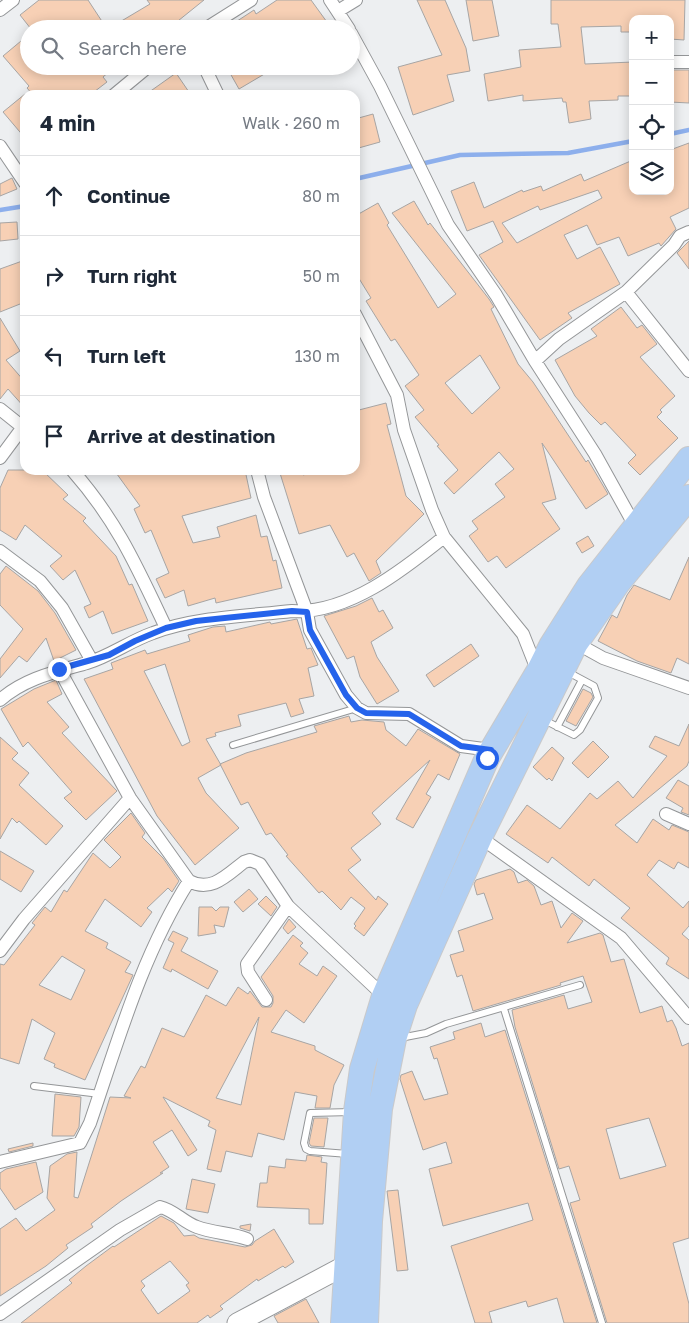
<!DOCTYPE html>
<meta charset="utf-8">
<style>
:root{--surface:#fff;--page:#f6f6f7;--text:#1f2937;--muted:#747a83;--line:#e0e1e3}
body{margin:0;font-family:"Golos Text",sans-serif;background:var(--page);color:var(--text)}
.controls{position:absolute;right:15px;top:15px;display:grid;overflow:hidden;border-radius:10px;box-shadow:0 2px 12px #0003}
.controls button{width:45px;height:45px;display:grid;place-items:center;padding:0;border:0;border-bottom:1px solid var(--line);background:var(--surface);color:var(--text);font:25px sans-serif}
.stop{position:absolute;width:15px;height:15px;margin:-11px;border:4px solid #2563eb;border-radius:50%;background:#fff}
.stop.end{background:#2563eb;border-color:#fff;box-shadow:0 1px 5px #0008}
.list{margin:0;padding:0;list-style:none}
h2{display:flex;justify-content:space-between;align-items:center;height:65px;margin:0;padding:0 20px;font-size:21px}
h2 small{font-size:16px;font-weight:400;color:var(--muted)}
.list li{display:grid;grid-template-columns:32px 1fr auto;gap:15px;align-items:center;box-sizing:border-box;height:80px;padding:0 20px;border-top:1px solid var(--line)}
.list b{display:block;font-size:19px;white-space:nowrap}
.list em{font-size:16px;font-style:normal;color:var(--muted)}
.icon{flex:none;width:28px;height:28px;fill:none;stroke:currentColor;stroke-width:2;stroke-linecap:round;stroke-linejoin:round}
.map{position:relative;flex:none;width:689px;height:1323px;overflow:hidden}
.search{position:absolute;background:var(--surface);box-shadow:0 2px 12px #0003;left:20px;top:20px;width:340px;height:55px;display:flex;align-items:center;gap:12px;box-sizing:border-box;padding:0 18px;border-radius:28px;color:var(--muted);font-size:19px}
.panel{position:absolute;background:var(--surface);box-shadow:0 2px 12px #0003;left:20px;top:90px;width:340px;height:385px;border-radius:15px}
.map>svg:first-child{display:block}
</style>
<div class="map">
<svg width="689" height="1323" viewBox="0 0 689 1323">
<rect width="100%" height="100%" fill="#edeff1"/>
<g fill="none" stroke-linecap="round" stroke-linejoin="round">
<path stroke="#8dafec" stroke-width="4.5" d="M670 134 689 130
M355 179 460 155 568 153 633 141
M0 210 25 206"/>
</g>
<path fill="#f7d0b5" stroke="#a7a5a4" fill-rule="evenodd" d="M39 0H88L107 29H31L20 15Z
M147 0H204L168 29H108L150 4Z
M277 0H311L332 29H225L254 10 256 14Z
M417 0H445L466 48 470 71 447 75 454 101 413 115 398 67 442 55Z
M466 0H492L499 36 473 41Z
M551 0H685L684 40 670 39V19H633V32H621V26L581 27 585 64 633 62V96H618V100L589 101 591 119 569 123 566 102H563L562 98 523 101V95L488 101 484 74 521 67 519 50 561 47 558 24H551Z
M21 41 29 50V66H116L103 77 107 82 90 95H33L27 88 29 86 3 56Z
M226 66H278L239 89Z
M672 70H689V103L670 102Z
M176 73 191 95H145Z
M25 94V138L3 112Z
M373 114 380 142 355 149V119Z
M689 143V208L670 217 676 229 661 246 659 243 628 256 619 237 597 245 587 225 564 235 577 259 600 247 620 284 568 313 572 318 540 340 479 255 503 242 493 221 467 231 451 191 474 182 484 208 522 190 523 192 541 186 543 191 581 174 584 181 633 160V191H670V150ZM598 190 602 198 517 243 502 223 538 206 540 210Z
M12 178 17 189 0 196V184Z
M414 201 428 225 430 223 489 299 494 307 491 309 518 364 533 382 586 462 588 460 608 494 586 509 542 443 556 499 542 503 560 529 506 568 497 556 488 562 469 536 478 529 472 521 505 497 495 484 514 469 499 452 454 494 444 483 458 470 437 446 439 445 415 417 424 410 405 386 419 375 395 339 391 341 366 301 371 298 355 272V216L378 203 389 223 387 225 438 308 456 294 392 213ZM480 355 500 388 472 414 445 383Z
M17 222 18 239 0 241V223Z
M689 241V269L677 253Z
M25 260V302L0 312V269Z
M621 307 637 328 642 325 657 344 640 357 675 396 660 410 662 412 657 417 678 438 640 475 628 463 636 455 605 422 601 425 589 413 575 396 555 360 597 336 591 329Z
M0 318 20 351 6 360 25 382V408L8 389 0 399Z
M386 403 391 424 387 425 406 496 424 514 376 561 381 573 369 581 354 553 347 557 330 525 299 534 279 470H301L303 475 321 470H355V411Z
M8 470H42L68 495 63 499 86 518 83 521 116 556 129 585 132 584 148 621 112 634 103 611 89 618 84 607 91 604 75 570 63 580 50 566 62 556 25 525 16 540 0 530V488Z
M114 470H245L251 498 182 516 193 543 220 537 217 527 256 515 261 537 267 536 273 561 276 560 282 588 216 603 215 598 188 606 184 590 165 598 156 579 169 573 151 530 145 533 134 509 140 506Z
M588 536 594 546 582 553 576 543Z
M689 557V664L677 658 671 673 637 661 598 641 612 615 617 618 627 595 634 585 670 600Z
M6 566 38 591 55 613 76 650 54 661 46 638 27 662 19 656 0 678V659L23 629 0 605V574Z
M372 598 379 612 383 610 393 628 371 642 377 657 399 691 377 704 360 677 354 656 347 659 324 616 356 606Z
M297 619 307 649 311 648 318 665 308 668 314 696 299 699 304 713 291 717 286 703 238 715 241 726 215 733 216 736 206 739 221 765 198 778 206 793 239 828 195 865 157 816 84 679 113 669 111 663 145 650 147 654 190 641 188 635 213 627 225 626 226 632 270 622 271 624ZM165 664 190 742 182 746 144 671Z
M471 644 479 656 434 687 426 675Z
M56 680 62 694 47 702 69 727 62 733 117 791 86 820 64 798 72 792 28 742 23 747 1 709 34 689Z
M583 689 591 693 593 697 576 726 566 721Z
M349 716 351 722 362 720 384 722 386 730 406 746 418 729 460 754 449 780 438 774 426 794 431 797 413 828 396 819 430 760 372 813 381 824 351 848 361 860 348 870 376 900 378 896 388 904 364 936 354 928 356 926 354 924 365 908 351 897 341 910 322 891 319 893 286 856 288 855 271 833 266 835 248 802 241 805 220 764 246 753 317 732 314 726Z
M689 724V761L687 766 615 825 637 843 653 819 669 830 672 825 689 832V868L678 862 674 869 659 860 647 875 683 908 689 901V926L682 934 689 940V979L666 964 669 958 621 918 630 908 594 879 589 886 552 857 548 863 506 834 527 805 560 829 590 793 597 799 618 781 633 798 667 756 649 747 655 736 679 746Z
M0 737 18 753 12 759 29 773 19 785 63 826 46 845 19 821 17 823 12 818 0 839Z
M593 741 609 757 588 778 572 763Z
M552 747 564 758 552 781 549 778 547 780 533 767Z
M678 780 689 786V815L681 812 683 808 666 798Z
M131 813 145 833 142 837 163 858 179 881 172 892 168 888 147 908 152 912 141 927 105 899 85 931 108 943 106 948 131 962 125 972 133 975 85 1080 54 1067 55 1064 44 1059 55 1033 32 1019 19 1064 0 1058V964L4 965 35 925 32 923 45 907 51 912 64 890 67 892 93 853 110 868 121 857 104 840ZM62 956 85 970 71 1000 39 985Z
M0 851 34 871 21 892 0 879Z
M510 869 514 872 518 883 527 880 534 886 541 905 552 901 561 928 572 913 583 921 567 943 600 933 603 935 611 962 624 959 640 1013 662 1006 667 1022 672 1020 676 1028 682 1046 689 1043V1238L673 1243 689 1304V1323H607L570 1203 580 1200 569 1166 559 1169 515 1027 512 1010 564 995 568 1009 592 1002 583 976 560 983 561 985 473 1011 462 975 457 977 450 955 464 951 458 931 493 919 484 893 477 895 474 884 476 880ZM649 1118 666 1166 620 1179 606 1129Z
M249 889 258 899 243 912 234 902Z
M266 896 277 907 271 916 258 904Z
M199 907H212L216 911 220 907H229L224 927 214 925 216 933 198 936Z
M289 919 296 927 288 934 283 928Z
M173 931 188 938 181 951 218 971 208 989 172 969 171 972 163 968 174 943 168 940Z
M293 935 303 943 300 946 308 953 299 964 317 976 323 966 337 976 304 1023 286 1010 271 1032 315 1046V1050L344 1065 334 1085 330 1108H315L317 1096 295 1092 284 1140 258 1133 252 1157 226 1151 221 1172 207 1169 216 1130 208 1126 210 1121 163 1097 197 1150 188 1156 172 1130 153 1142 169 1167 160 1173H163L121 1201 91 1224 93 1227 66 1245 68 1248 46 1266 0 1296V1229L16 1218 26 1231 55 1210 47 1198 50 1166 67 1154 77 1152 74 1197 78 1198 110 1097 131 1098 124 1096 141 1066 145 1068 162 1028 184 1037 206 995 226 1006 238 987 248 994 250 991 262 1007H271L273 1003V996L261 977ZM259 1017 241 1105 216 1098Z
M481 1023 485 1037 505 1030 597 1323H564L557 1298 528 1307 526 1301 489 1312 492 1323H475L451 1246 533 1220 528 1203 443 1226 429 1169 452 1163 446 1142 423 1150 400 1079 401 1075 412 1071 424 1100 448 1094 437 1058 434 1059 430 1047 455 1039 453 1032Z
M55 1094 81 1097 79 1127 74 1136H52Z
M314 1118H328L324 1147 311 1146 309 1143Z
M33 1143V1146L9 1152 8 1149Z
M307 1155 322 1157 321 1162 327 1163 323 1224H309V1209L257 1207 260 1183H267L269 1166 285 1168 286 1159 306 1161Z
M36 1162 43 1192 15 1210 0 1188V1173L6 1169Z
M192 1179 215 1184 208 1213 186 1209Z
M398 1190 408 1270 397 1271 387 1191Z
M161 1216 174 1223 184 1236 194 1235 199 1238 245 1247 252 1245 255 1241 274 1229 294 1262 285 1268 283 1266 258 1281 257 1279 220 1306 223 1309 210 1318 208 1315 197 1323H21L72 1283 69 1280 86 1266 113 1246 114 1247ZM170 1261 189 1283 186 1285 190 1291 158 1314 141 1290 145 1286 141 1281Z
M251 1224 250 1231 240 1228V1226Z
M306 1299 319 1323H278L274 1316Z"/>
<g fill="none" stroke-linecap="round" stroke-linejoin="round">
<defs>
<path id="lane" d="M542 719 574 735 580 730 598 698 594 686 566 671
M557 727 582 680
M233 745 357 708
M504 1009 602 1323
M400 1038 426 1033 446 1024 580 985
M34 1086 100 1094
M348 1154 310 1151 306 1149 304 1143 310 1113 352 1112"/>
<path id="street" d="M330 0 349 29
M0 10 13 0
M338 11 356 0
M205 29 251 0
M351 33 380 86 448 225 496 295 535 361 595 454 635 526
M670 62H689
M204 66 218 95
M114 95 149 66
M0 146 25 183
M626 292 689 371
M355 314 397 395 404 430 432 510 444 537 523 634 538 672
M535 361 559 339 626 292 674 245 680 236 689 232
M0 409 25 429
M0 458 23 427
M72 470C117 521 137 567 166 628
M257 470 264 497 307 612 310 630 346 695 357 708 366 713 409 714 461 746 491 750 489 753
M0 551 40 581 62 608 92 661
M576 643 603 658 689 688
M59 669 130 798 189 881C211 893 227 875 244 862L250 860 260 864 288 906 384 996
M0 700C25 678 55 672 87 663 110 656 130 641 153 633 194 617 248 616 292 611 348 614 403 570 444 537
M666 814 689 824
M477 835 621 938 689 1018
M0 951 24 919 130 798
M266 1000 248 972 247 964 288 906
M0 1162 80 1143 90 1123C118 1041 142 955 189 881
M0 1314 120 1230 160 1207C174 1210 183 1222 197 1227 213 1233 231 1233 247 1239"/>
<path id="secondary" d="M237 1323 346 1265"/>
<path id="highway" d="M343 1323 356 1111 362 1069 384 996 487 758 538 672 551 646 589 586 689 459
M366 1323 370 1221 380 1109 394 1039 405 1005 480 837 576 643 618 583 689 497"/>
</defs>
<use href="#lane" stroke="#949698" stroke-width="8"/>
<use href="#street" stroke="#949698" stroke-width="14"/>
<use href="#secondary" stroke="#949698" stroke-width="21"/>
<use href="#highway" stroke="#c9c9ca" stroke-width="26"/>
<use href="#lane" stroke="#fff" stroke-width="6"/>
<use href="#street" stroke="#fff" stroke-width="12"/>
<use href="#secondary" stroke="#fff" stroke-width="19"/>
<use href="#highway" stroke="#b1cff3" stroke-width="24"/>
</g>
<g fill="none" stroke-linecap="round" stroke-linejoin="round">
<path stroke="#2563eb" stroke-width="6" d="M59 669 109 655 135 641 166 628 196 621 292 611 307 612 310 630 346 695 357 708 366 713 409 714 461 746 491 750 487 758"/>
</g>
</svg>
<div class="controls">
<button>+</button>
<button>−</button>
<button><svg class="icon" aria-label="locate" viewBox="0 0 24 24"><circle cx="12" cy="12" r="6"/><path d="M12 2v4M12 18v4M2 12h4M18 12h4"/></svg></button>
<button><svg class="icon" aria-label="layers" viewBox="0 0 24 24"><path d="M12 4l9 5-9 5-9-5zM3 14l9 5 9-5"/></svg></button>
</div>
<div class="stop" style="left:487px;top:758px"></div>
<div class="stop end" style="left:59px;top:669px"></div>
<div class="search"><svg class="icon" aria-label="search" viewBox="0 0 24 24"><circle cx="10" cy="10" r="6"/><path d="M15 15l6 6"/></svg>Search here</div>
<section class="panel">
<h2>4 min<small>Walk · 260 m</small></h2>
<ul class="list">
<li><svg class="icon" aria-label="ahead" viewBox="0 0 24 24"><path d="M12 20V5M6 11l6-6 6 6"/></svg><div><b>Continue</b></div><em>80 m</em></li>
<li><svg class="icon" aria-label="right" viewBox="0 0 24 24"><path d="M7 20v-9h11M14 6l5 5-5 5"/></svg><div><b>Turn right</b></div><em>50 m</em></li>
<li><svg class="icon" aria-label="left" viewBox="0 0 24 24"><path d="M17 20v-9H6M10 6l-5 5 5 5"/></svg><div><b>Turn left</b></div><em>130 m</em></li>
<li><svg class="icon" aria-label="arrive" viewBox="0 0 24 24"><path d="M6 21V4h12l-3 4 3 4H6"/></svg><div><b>Arrive at destination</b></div></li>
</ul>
</section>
</div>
